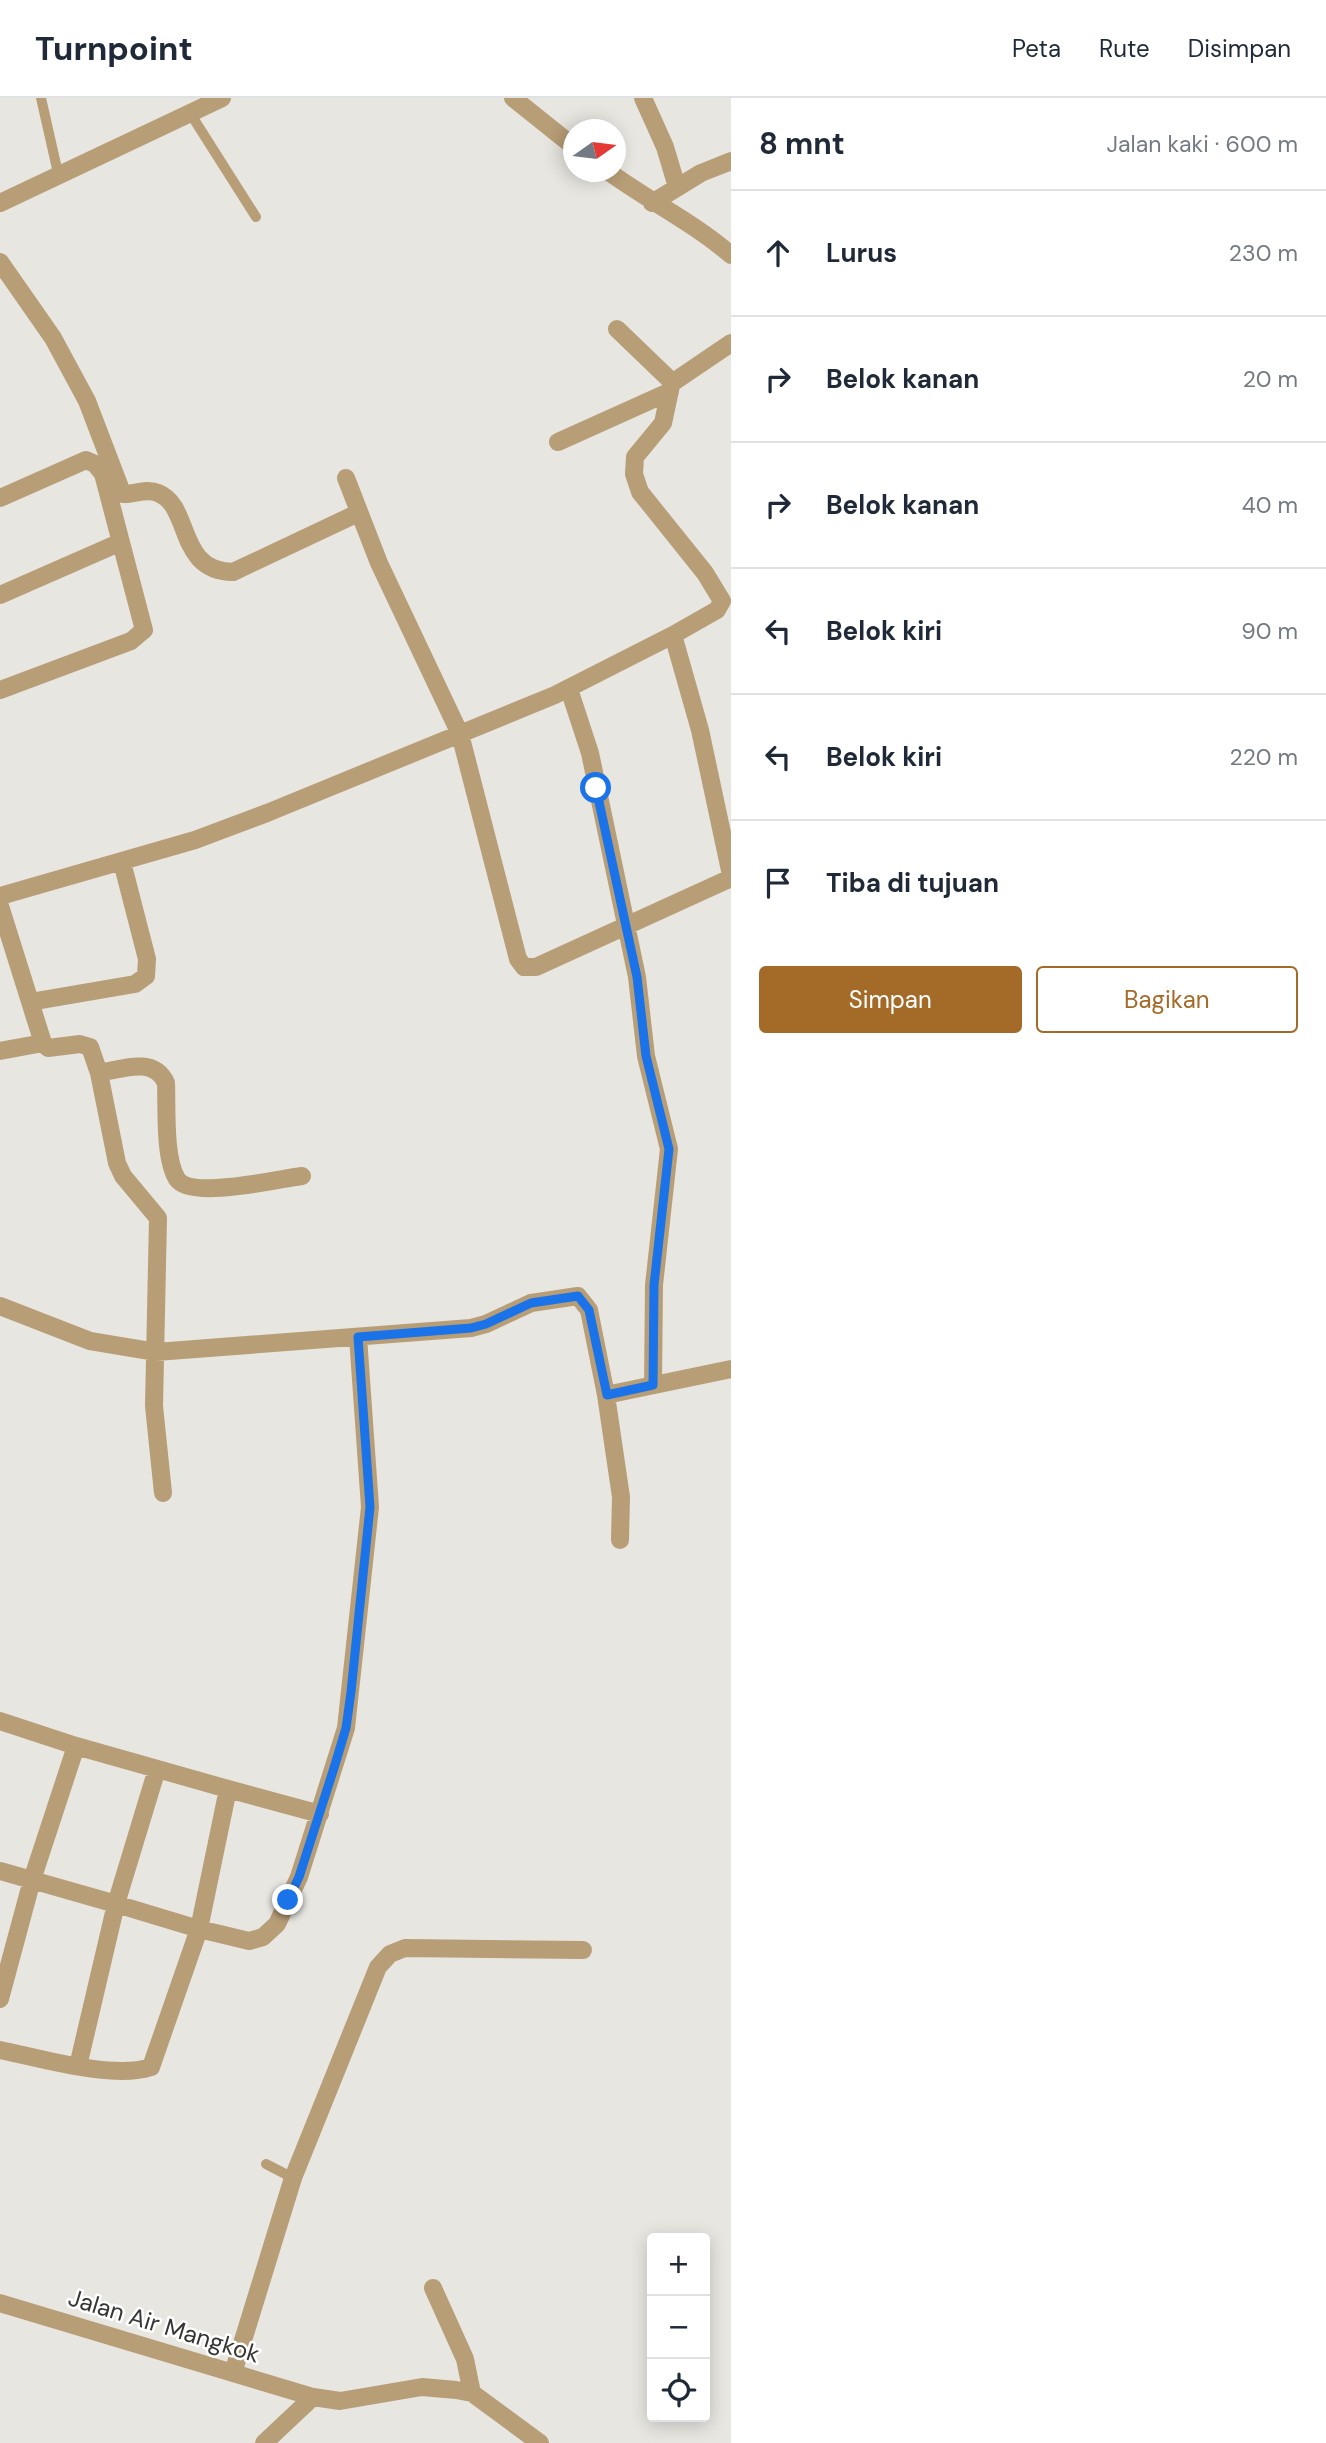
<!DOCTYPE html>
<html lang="id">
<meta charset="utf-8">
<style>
:root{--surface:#fff;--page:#f2f2f3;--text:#1f2937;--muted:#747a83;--line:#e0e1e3;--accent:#a36a28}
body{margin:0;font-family:"DM Sans",sans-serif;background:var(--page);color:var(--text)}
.controls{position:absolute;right:21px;bottom:21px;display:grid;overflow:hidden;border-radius:7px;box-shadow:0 4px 18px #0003}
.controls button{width:63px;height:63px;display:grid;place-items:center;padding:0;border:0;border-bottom:2px solid var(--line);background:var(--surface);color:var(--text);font:35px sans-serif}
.compass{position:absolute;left:563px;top:21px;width:63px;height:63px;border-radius:50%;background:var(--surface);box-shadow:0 4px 18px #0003;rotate:76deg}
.stop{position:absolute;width:21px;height:21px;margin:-16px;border:5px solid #1a73e8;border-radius:50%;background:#fff}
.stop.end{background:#1a73e8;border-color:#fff;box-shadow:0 2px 7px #0008}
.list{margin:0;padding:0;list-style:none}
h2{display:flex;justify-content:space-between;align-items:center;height:91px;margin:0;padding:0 28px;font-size:30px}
h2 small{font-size:23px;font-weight:400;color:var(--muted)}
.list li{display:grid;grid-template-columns:46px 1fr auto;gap:21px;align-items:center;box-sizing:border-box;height:126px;padding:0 28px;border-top:2px solid var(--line)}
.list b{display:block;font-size:26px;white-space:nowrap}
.list em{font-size:23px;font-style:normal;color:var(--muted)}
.actions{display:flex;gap:14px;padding:21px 28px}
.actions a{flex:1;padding:16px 0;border:2px solid var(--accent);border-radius:7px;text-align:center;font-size:24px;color:var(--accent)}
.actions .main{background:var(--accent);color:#fff}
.icon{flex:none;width:38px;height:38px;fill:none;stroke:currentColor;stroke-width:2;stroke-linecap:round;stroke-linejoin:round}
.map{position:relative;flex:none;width:731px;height:2345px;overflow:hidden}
header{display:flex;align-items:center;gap:42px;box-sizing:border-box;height:98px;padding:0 35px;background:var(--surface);border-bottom:2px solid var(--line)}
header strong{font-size:33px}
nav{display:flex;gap:38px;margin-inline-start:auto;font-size:24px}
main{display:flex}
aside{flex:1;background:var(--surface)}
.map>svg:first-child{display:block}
</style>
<header>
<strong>Turnpoint</strong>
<nav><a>Peta</a><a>Rute</a><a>Disimpan</a></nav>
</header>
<main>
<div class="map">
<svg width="731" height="2345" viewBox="0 0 731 2345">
<rect width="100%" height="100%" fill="#e7e6e1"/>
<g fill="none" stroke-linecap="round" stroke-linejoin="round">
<path stroke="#b89e77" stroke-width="10" d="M41 0 58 75
M190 15 256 119
M266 2066 293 2080"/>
<path stroke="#b89e77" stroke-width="18" d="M513 0 573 48
M643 0 665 49 677 89
M609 74C649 103 694 125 731 157
M0 105 222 0
M652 105 701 75 731 63
M0 164 53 240 87 303 121 392 124 396C135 396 147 390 158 395 192 408 176 473 233 474L358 415
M617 231 669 281 675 283 731 245
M672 283 663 325 635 359 634 376 640 394 705 475 722 503 717 512 673 537
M558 344 669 294
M346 380 379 465 460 636 518 861 524 869H536L731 780
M0 400 86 362 95 366 103 376 144 532 131 543 0 592
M0 497 121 444
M569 591 590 655 637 879 646 958 669 1051 654 1187 653 1287
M0 798 195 742 267 715 555 597 673 537 700 632 731 777
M0 808 43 945 48 950 80 946 90 949 99 975 117 1065 123 1078 158 1120 154 1308 163 1395
M30 904 135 886 146 878 147 861 122 764
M0 953 43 945
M99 975C122 971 154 958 166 985 167 1010 164 1060 177 1081 191 1102 278 1081 302 1078
M0 1208 90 1243 156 1254 471 1230 486 1226 531 1205 578 1198 589 1212 606 1297 731 1271
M606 1297 621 1399 620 1442
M0 1623 76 1648
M0 1773 116 1806 157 1671
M0 1901 32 1782 76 1648 228 1691
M0 1952C39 1960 114 1982 151 1969L199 1831 249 1843 263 1839 277 1826 299 1779 346 1630 370 1409 358 1239
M78 1968 116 1806 199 1831 228 1691 320 1716
M433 2190 465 2261 472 2295
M0 2205 313 2299 340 2303 422 2289 456 2292 472 2295 540 2345
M233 2275 293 2080 378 1869 390 1856 405 1850 583 1852
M264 2345 313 2299"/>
</g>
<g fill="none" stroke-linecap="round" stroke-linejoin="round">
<path stroke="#1a73e8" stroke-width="9" d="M288 1802 299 1779 334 1670 346 1630 351 1594 370 1409 358 1239 471 1230 486 1226 531 1205 578 1198 589 1212 607 1297 653 1287 654 1187 669 1051 646 958 637 879 596 690"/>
</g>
<g text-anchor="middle" stroke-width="5" stroke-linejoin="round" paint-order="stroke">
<g font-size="24" fill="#353533" stroke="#fff">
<text transform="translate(164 2228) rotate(17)" y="8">Jalan Air Mangkok</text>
</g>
</g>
</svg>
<div class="controls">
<button>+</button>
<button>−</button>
<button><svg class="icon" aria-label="locate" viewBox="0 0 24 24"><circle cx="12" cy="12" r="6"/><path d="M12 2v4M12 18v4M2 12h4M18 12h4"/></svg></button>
</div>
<svg class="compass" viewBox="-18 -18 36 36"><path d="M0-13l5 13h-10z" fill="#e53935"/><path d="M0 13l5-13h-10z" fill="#747a83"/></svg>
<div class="stop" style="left:596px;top:690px"></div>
<div class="stop end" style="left:288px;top:1802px"></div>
</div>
<aside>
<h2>8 mnt<small>Jalan kaki · 600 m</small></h2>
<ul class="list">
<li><svg class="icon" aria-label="ahead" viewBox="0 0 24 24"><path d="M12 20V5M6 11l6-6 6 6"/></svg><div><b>Lurus</b></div><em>230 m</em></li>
<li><svg class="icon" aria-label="right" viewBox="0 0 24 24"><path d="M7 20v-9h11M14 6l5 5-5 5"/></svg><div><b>Belok kanan</b></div><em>20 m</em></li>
<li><svg class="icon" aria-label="right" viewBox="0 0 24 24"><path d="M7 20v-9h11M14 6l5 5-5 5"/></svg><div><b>Belok kanan</b></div><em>40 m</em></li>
<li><svg class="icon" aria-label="left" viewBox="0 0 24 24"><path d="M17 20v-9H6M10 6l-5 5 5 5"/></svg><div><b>Belok kiri</b></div><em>90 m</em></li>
<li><svg class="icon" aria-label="left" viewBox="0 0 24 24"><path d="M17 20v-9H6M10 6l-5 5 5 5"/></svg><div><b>Belok kiri</b></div><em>220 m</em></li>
<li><svg class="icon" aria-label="arrive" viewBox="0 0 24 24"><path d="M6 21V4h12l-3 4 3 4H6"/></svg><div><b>Tiba di tujuan</b></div></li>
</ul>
<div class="actions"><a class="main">Simpan</a><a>Bagikan</a></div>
</aside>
</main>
